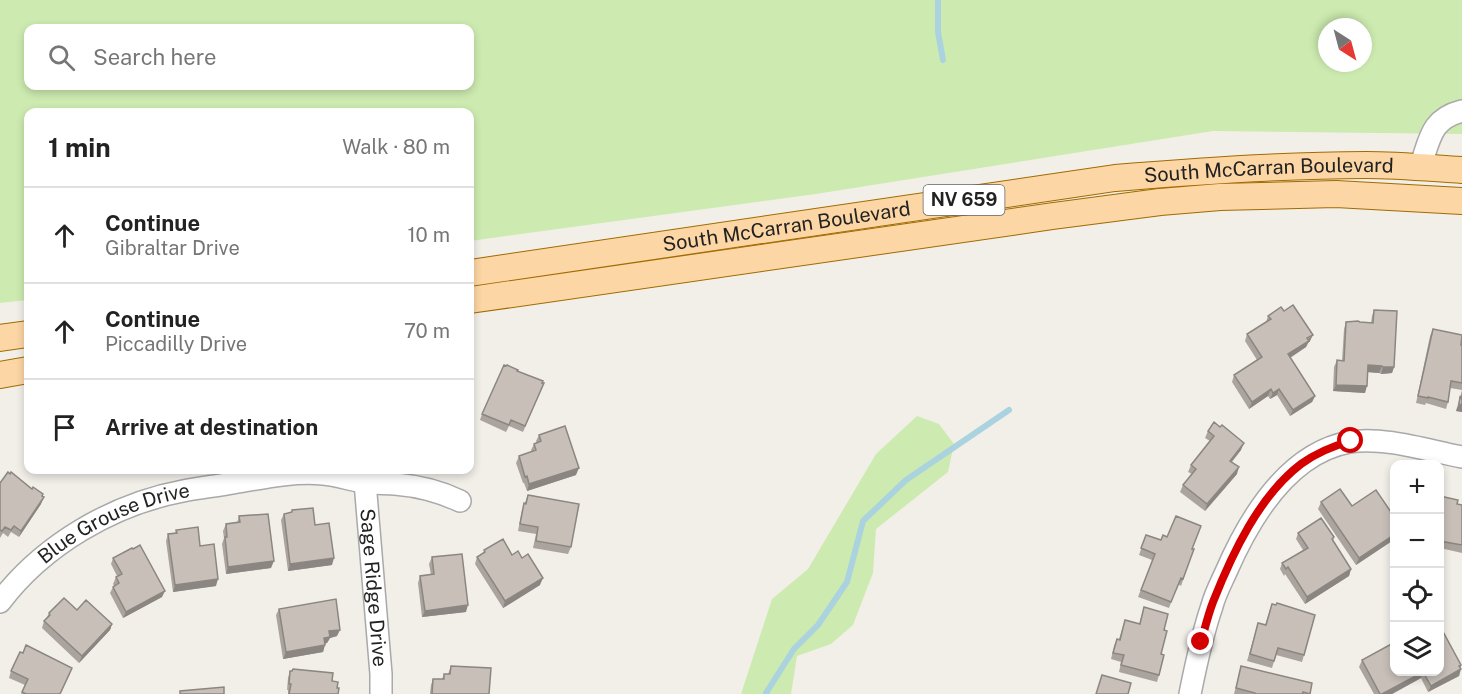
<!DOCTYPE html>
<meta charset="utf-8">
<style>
:root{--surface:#fff;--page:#f2f2f2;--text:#222;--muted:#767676;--line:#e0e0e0}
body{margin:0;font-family:"Public Sans",sans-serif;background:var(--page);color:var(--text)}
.controls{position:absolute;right:18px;bottom:18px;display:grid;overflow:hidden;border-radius:12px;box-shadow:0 3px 9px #0003}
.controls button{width:54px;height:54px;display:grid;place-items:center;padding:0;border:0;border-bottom:2px solid var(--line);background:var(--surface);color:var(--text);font:30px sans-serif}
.compass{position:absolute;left:1318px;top:18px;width:54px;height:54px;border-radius:50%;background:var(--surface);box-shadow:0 3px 9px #0003;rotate:144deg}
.stop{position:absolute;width:18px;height:18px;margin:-14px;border:4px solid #d40000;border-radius:50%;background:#fff}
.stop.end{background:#d40000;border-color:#fff;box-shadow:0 2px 6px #0008}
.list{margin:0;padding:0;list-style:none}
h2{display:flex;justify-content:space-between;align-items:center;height:78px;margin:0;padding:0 24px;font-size:26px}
h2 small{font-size:20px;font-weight:400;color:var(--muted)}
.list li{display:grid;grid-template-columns:39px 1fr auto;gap:18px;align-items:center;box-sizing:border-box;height:96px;padding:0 24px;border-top:2px solid var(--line)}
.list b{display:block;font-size:22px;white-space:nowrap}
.list p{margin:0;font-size:20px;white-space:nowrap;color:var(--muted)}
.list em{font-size:20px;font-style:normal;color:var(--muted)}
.icon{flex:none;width:33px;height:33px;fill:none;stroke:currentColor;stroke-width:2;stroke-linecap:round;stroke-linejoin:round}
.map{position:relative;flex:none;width:1462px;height:694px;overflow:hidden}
.search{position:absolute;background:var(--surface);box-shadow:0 3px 9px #0003;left:24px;top:24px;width:450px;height:66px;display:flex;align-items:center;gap:15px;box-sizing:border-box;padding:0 21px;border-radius:12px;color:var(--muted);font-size:22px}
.panel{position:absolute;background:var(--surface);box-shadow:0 3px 9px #0003;left:24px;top:108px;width:450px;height:366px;border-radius:12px}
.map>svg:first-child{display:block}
</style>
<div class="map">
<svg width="1462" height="694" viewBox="0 0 1462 694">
<rect width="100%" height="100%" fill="#f2efe9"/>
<path fill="#cdebb0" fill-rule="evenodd" d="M0 0H1462V134L1213 131 816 194 470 241V112H28V300L0 303ZM1327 27H1363V63H1327ZM28 28H470V86H28Z
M917 416 939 424 954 444 948 472 876 529 873 573 853 625 831 644 797 656 791 694H741L772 599 808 569 876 454Z"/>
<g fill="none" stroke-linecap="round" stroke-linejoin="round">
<path stroke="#aad3df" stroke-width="6" d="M938 0V32L943 60
M767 694 766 693 794 649 818 625 847 582 863 521 906 480 1009 410"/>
<defs>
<g id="minor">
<path d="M1420 167C1430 140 1430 119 1462 111"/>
<path id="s1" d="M365 482 381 674V694"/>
<path id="s2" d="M0 602C43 545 113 504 183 491 199 488 216 486 233 483 262 478 293 471 323 474 337 475 350 480 363 482 374 484 385 483 395 484 419 486 439 491 460 501"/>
<path d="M1190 694C1196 664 1202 635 1212 606 1215 594 1221 583 1226 572 1249 519 1287 453 1350 442 1382 436 1430 451 1462 457"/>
</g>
<g id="major">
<path id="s3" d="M470 273 1115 178C1199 171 1282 165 1366 165 1398 165 1430 168 1462 170"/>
<path d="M470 300 1053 216 1160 202 1220 197 1336 194 1462 201"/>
<path d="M0 338 28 334"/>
<path d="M0 375 28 370"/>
</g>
</defs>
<use href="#minor" stroke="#a9a9a9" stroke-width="24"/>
<use href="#major" stroke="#a06b00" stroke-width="28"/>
<use href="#minor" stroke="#fff" stroke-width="21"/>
<use href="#major" stroke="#fcd6a4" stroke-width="26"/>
</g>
<path fill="#aba49e" d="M1374 310 1394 367 1392 373 1381 374 1379 373 1368 372 1365 393 1333 391 1334 367 1337 360 1342 361 1344 329 1346 322 1371 323 1372 316Z
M1284 311 1310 341 1308 343 1306 347 1290 358 1315 396 1312 402 1290 416 1277 395 1270 399 1268 396 1249 409 1232 382 1234 375 1257 360 1245 341 1247 334 1266 322 1268 316Z
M1433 329 1462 345V412L1456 411 1462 390 1450 388 1448 402 1446 409 1426 403 1425 405 1416 403 1430 336Z
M517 371 544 383 523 432 509 426 506 432 480 420 482 414Z
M1208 431 1241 450 1232 462 1237 474 1205 511 1180 492 1183 485 1192 474 1188 472 1191 465 1210 441 1205 438Z
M539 435 576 475 527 491 524 483H523L516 463 519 456 532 452 531 450 534 444 537 443 536 441Z
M10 474 42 496 41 504 19 537 11 532 8 537 3 533 0 538V483Z
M528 495 571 547 568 554 533 548 536 534 518 531 522 510Z
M1440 496 1457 504 1462 505V553L1440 548Z
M1321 502 1395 518V539L1356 565 1318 509Z
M292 510 315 525 332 565 288 571 281 520 284 514 291 512Z
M239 516 271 568 226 574 222 544 224 538 223 531 226 524 237 523Z
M176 530 200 546 216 586 173 592 166 541 168 534 175 533Z
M1298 533 1334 537 1333 541 1351 569 1349 576 1305 604 1285 574 1284 576 1280 569 1282 563 1303 550 1296 539Z
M1146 535 1161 540 1194 549 1181 586 1178 584 1169 608 1138 597 1152 560 1139 555Z
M484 550 512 555 522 558 540 585 503 608 475 564 477 557 483 554Z
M432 557 466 612 422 617 418 583 420 576 431 575 429 564Z
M113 558 162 597 123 618 110 593 113 587 114 586 113 584 116 577 117 576 111 564Z
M1272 604 1304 655 1302 662 1276 655 1272 668 1247 661 1258 623 1265 625Z
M1144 607 1164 630 1159 675 1157 682 1119 672 1121 662 1111 659 1114 646 1117 639H1119L1125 620 1139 624Z
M279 609 337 636 330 638 327 643 325 644 323 652 283 659 276 615Z
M77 610 112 624 110 630 79 663 42 628 44 621 47 617 49 613Z
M1362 660 1461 665 1459 676 1428 692 1421 678 1392 694H1374L1359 667Z
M451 666 489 694H430L431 685 433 679H442L444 674H448Z
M1241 666 1312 683 1309 694H1234Z
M11 671 70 674 60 694H21L25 685 9 678Z
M290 671 332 681 337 688 338 694H288V690H287L288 678Z"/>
<path fill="#8b8681" d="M1313 335 1310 341 1308 343 1306 347 1285 361 1288 354Z
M1368 365 1382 366 1379 373 1366 372Z
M1383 367H1394L1392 373 1381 374Z
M1336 385 1367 386 1365 393 1333 391Z
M1271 389 1268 396 1249 409 1252 402Z
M1279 389 1277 395 1270 399 1273 393Z
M1315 396 1312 402 1290 416 1293 410Z
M1459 404 1462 405V412L1456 411Z
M1244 443 1241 450 1227 467 1230 461Z
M1239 467 1237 474 1205 511 1207 504Z
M579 468 576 475 527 491 529 484Z
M44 497 41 504 19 537 21 531Z
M1395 534V539L1356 565 1359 558Z
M334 558 332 565 288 571 290 564Z
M274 561 271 568 226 574 228 567Z
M1351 569 1349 576 1305 604 1307 597Z
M543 578 540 585 503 608 505 601Z
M218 579 216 586 173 592 175 585Z
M165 591 162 597 123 618 126 612Z
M468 605 466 612 422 617 425 611Z
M112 624 110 630 79 663 82 656Z
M340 630 337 636 330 638 327 643 322 644 324 638 329 631Z
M325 645 323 652 283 659 286 652Z
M1461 665 1459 670 1461 669 1459 676 1428 692 1431 686Z
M1423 672 1421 678 1392 694H1382Z"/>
<path fill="#c7bfb8" stroke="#8b8681" stroke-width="1.5" d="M1293 305 1313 335 1307 338 1309 341 1288 354 1315 396 1293 410 1279 389 1273 393 1271 389 1252 402 1234 375 1262 357 1247 334 1271 319 1268 316 1281 307 1284 311Z
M1374 310 1397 311 1394 367H1383L1382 366 1368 365 1367 386 1336 385 1337 360 1344 361 1346 322 1358 321 1360 322 1373 323Z
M1433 329 1462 335 1461 345H1462V383L1451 381 1448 402 1428 397V398L1418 396Z
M504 365 506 366 507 365 518 370 517 371 543 381 542 383H544L525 426 511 420 509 425 482 414Z
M1462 395V405L1459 404 1460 397 1461 398Z
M1214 422 1220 427 1222 425 1244 443 1230 461 1239 467 1207 504 1183 485 1196 469 1191 465 1214 436 1208 431Z
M565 426 579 468 529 484 527 476 525 477 519 456 536 450 534 444 541 441 539 435Z
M8 472 10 474 11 472 32 489 33 487 43 494 42 496 44 497 21 531 14 526 11 530 5 527 2 531 0 530V483Z
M1340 489 1352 506 1376 490 1395 518V534L1359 558 1321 502Z
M528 495 579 504 571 547 536 541 538 527 520 524 524 503 526 504Z
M1440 496 1458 500 1457 504 1462 505V545L1440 541Z
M313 508 315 525 329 523 334 558 290 564 284 514 292 512V510Z
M268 514 274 561 228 567 225 537H227L226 524 240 522 239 516Z
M1176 516 1201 526 1192 549H1194L1183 579 1181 578 1171 602 1141 590 1155 554 1141 548 1146 535 1161 540 1163 535 1167 537Z
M1321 518 1334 537 1332 539 1351 569 1307 597 1288 567 1286 569 1282 563 1308 548 1298 533Z
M198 527 200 546 214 544 218 579 175 585 168 534 177 533 176 530Z
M503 539 512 555 518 551 522 558 528 554 543 578 505 601 477 557 485 552 484 550Z
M140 545 165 591 126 612 113 587 119 583 116 577 122 574 113 558 132 548 133 549Z
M462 554 468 605 425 611 420 576 434 574 432 557Z
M64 598 77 610 86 600 112 624 82 656 44 621 50 615 49 613Z
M336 599 340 630 329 631 330 637 324 638 325 645 286 652 279 609Z
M1277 603 1315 615 1304 655 1278 648 1274 661 1250 654 1258 623 1266 625 1272 604 1276 605Z
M1144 607 1168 614 1164 630 1167 631 1161 654 1164 655 1159 675 1121 665 1124 655 1113 653 1117 639 1120 640 1125 620 1140 624Z
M1440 626 1461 665 1459 666 1461 669 1431 686 1423 672 1382 694H1380L1362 660 1395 642V672H1440Z
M26 645 72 668 60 694H26L22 692 28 679 11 671 20 652 23 653Z
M451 666 491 668 489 694H432L433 679H444V674H450Z
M1241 666 1312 683 1310 694 1303 692V694H1255V693L1236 688Z
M293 669 333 673 332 681 338 682 337 688H339L338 694H289L291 684H289L290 671H292Z
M1102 675 1131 683 1128 694H1096Z
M224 687V694H180V691Z"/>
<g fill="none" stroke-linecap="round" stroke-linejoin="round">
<path stroke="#d40000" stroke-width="8" d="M1201 642C1205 628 1208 615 1213 602 1232 554 1259 496 1301 464 1316 453 1333 446 1351 441"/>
</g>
<g text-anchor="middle" stroke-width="6" stroke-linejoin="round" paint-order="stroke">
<rect fill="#fff" stroke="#646464" stroke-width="1.5" x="923.5" y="185" width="81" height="30" rx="4.5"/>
<g font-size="18" font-weight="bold" fill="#222">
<text x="964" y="206">NV 659</text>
</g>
<g font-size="20" fill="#222" stroke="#fff">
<text dy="7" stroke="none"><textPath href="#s3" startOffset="806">South McCarran Boulevard</textPath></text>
<text dy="7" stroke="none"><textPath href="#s3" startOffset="320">South McCarran Boulevard</textPath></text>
<text dy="7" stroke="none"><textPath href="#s2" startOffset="142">Blue Grouse Drive</textPath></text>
<text dy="7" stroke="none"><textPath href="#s1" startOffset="106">Sage Ridge Drive</textPath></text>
</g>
</g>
</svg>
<div class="controls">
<button>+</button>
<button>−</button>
<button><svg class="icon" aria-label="locate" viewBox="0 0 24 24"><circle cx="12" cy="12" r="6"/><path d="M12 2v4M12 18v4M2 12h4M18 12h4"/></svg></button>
<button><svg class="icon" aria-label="layers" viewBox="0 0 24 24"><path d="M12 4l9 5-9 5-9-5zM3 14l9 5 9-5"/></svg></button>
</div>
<svg class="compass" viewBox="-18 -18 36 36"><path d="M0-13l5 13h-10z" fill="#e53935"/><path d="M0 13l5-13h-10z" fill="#767676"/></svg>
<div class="stop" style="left:1351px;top:441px"></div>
<div class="stop end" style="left:1201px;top:642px"></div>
<div class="search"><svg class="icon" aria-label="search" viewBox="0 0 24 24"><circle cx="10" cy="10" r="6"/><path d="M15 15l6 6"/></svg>Search here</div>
<section class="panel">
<h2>1 min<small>Walk · 80 m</small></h2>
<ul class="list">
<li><svg class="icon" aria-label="ahead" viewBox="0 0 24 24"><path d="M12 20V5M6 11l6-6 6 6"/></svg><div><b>Continue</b><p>Gibraltar Drive</p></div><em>10 m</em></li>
<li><svg class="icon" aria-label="ahead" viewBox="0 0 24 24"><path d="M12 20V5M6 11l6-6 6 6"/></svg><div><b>Continue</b><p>Piccadilly Drive</p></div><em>70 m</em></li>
<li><svg class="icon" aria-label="arrive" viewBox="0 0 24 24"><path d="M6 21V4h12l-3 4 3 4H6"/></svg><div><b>Arrive at destination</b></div></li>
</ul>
</section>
</div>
